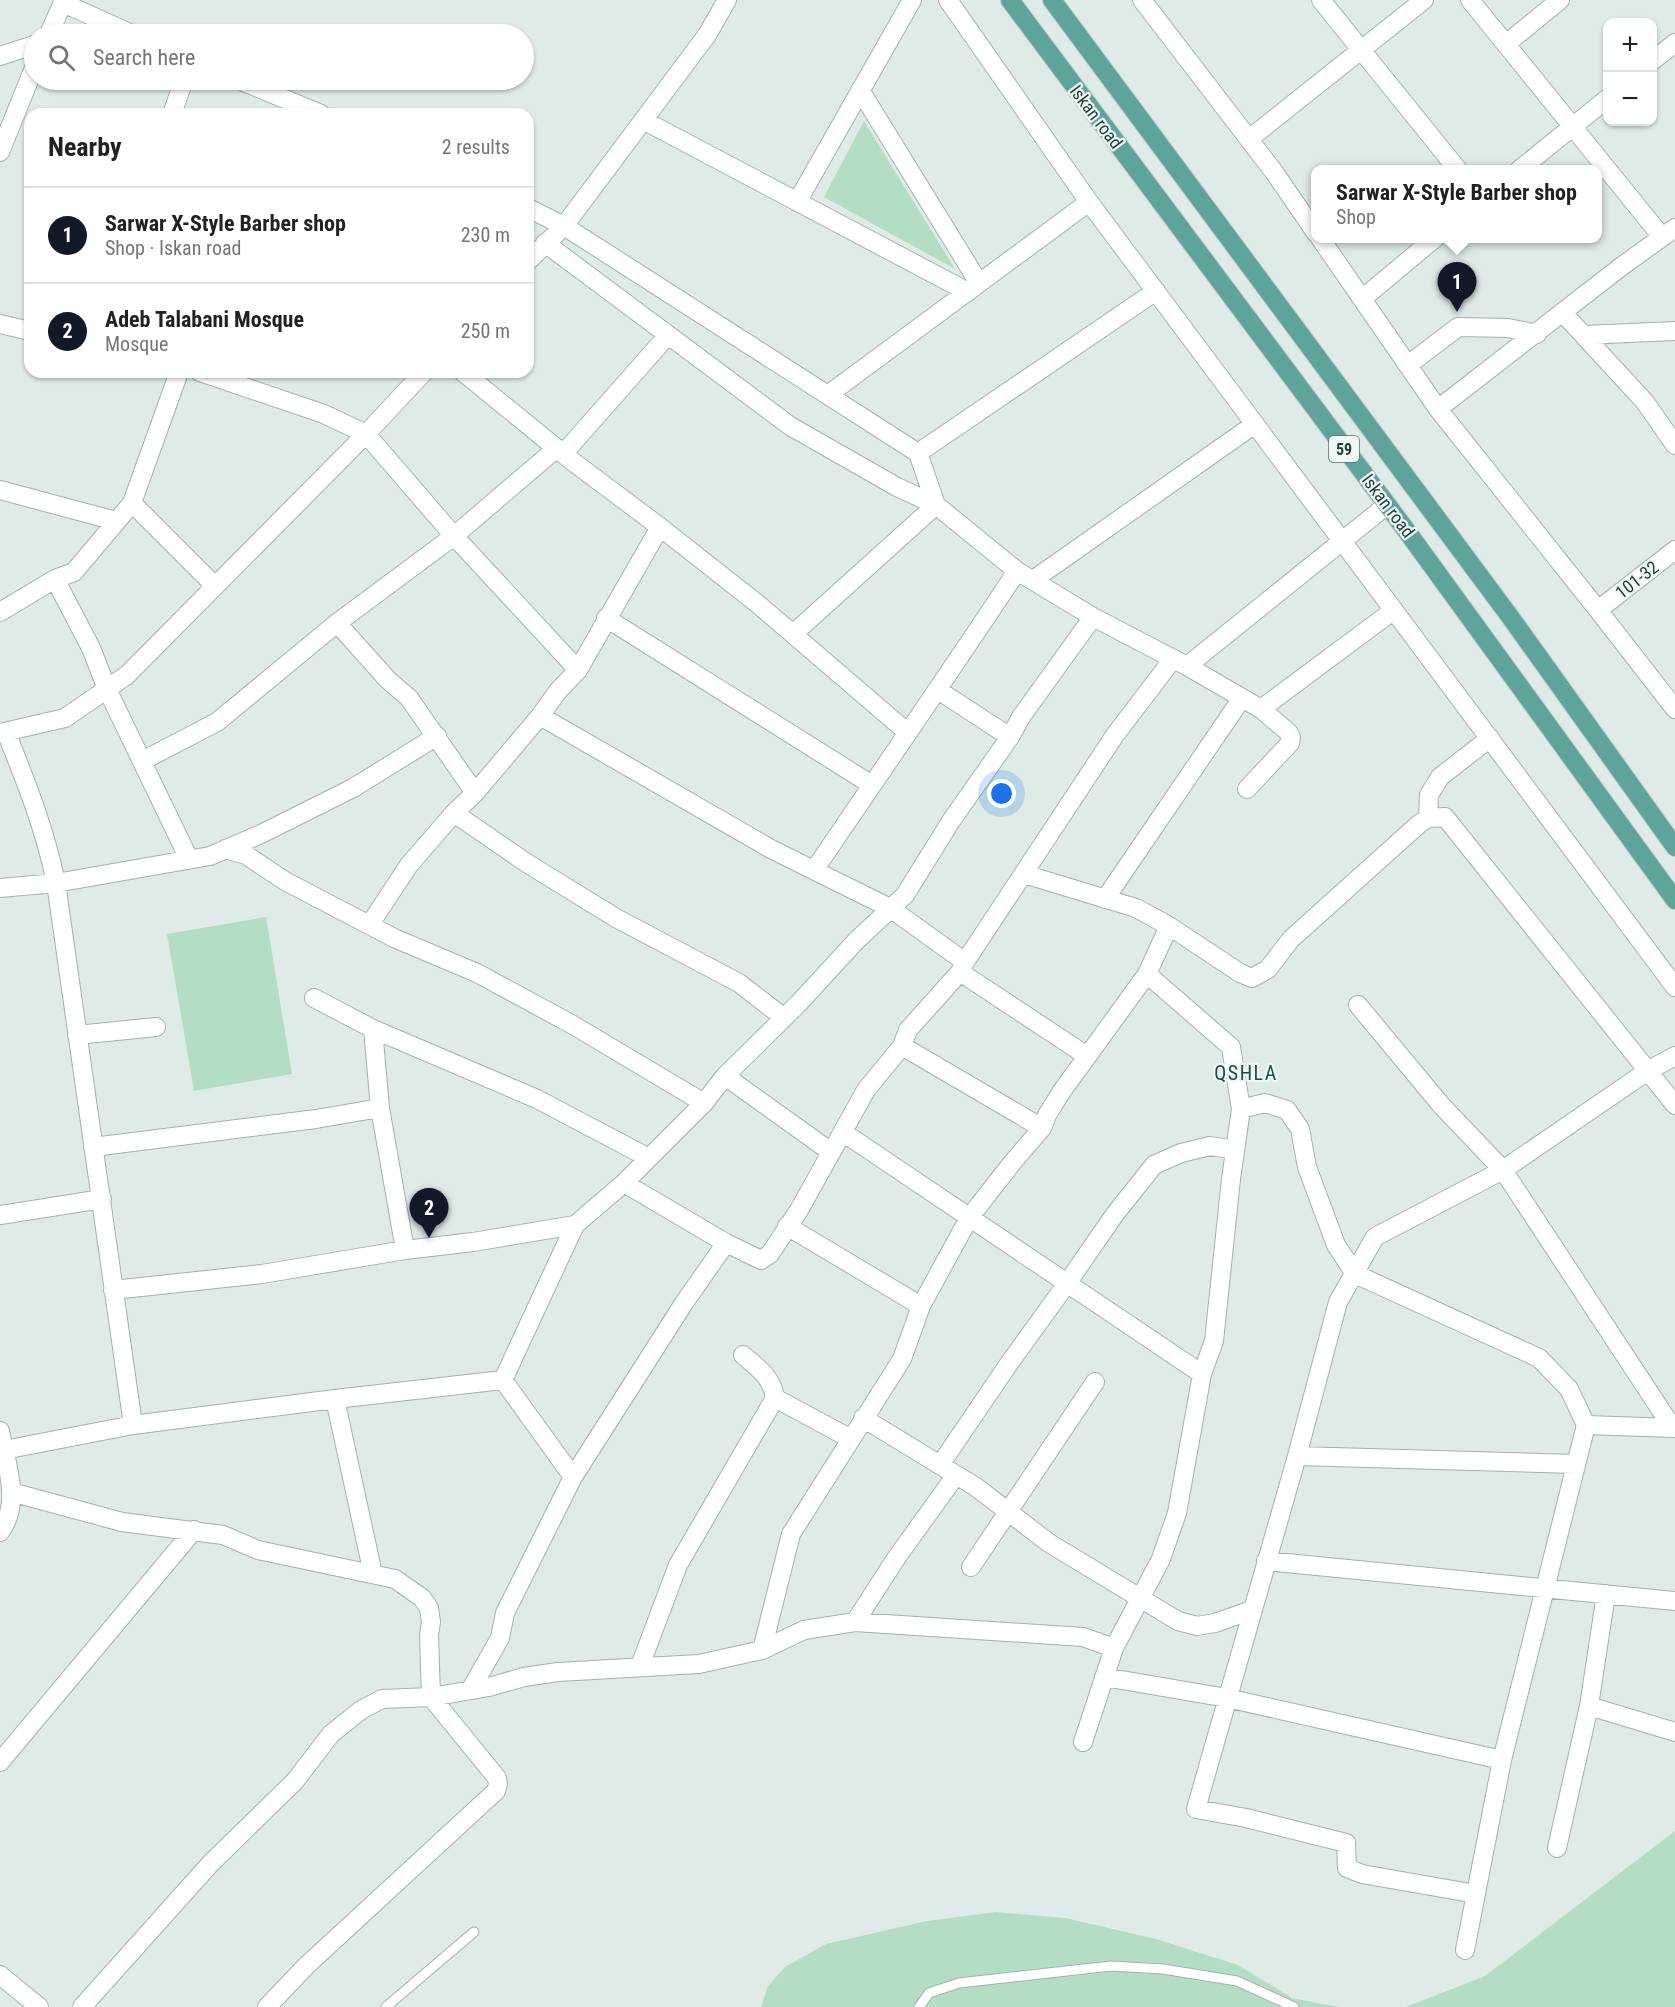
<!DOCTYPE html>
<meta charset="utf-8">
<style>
:root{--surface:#fff;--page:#f2f2f2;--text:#202124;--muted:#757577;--line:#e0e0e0;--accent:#111827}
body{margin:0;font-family:"Roboto Condensed",sans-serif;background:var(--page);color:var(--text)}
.controls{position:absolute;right:18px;top:18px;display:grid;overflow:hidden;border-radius:12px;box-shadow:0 2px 4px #0004}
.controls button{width:54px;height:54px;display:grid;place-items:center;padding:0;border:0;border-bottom:2px solid var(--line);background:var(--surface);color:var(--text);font:30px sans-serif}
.you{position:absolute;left:1002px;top:794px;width:21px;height:21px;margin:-15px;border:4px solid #fff;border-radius:50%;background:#1a73e8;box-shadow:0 0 0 9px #1a73e833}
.badge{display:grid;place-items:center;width:39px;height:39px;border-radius:50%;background:var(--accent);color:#fff;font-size:20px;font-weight:700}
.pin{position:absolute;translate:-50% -50px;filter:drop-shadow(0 2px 3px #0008)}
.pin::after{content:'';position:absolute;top:32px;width:21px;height:18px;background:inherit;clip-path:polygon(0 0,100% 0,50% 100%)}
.popup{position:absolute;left:1311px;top:165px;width:291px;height:78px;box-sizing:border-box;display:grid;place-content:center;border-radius:12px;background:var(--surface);filter:drop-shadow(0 2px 4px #0005);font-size:20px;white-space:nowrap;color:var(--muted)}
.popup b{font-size:22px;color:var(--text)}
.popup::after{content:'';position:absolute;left:50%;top:100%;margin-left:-12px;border:12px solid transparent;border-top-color:var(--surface)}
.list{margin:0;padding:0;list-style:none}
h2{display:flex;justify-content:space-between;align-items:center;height:78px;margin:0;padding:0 24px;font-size:26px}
h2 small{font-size:20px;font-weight:400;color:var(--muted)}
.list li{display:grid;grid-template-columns:39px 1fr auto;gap:18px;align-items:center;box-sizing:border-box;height:96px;padding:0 24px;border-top:2px solid var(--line)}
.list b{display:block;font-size:22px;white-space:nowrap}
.list p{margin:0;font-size:20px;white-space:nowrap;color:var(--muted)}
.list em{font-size:20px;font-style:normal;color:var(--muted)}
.icon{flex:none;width:33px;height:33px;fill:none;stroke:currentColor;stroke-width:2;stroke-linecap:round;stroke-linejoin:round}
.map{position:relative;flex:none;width:1675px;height:2007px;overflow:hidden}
.search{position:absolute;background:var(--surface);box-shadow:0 2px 4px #0004;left:24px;top:24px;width:510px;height:66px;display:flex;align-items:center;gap:15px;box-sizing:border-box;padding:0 21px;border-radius:33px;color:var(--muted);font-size:22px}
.panel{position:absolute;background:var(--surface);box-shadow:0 2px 4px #0004;left:24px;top:108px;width:510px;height:270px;border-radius:18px}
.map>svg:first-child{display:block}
</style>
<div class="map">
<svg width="1675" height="2007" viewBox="0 0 1675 2007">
<rect width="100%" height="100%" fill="#deebe6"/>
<path fill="#b4dec4" d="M864 121 955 269 824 197Z
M266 917 292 1074 194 1091 167 934Z
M1675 1831V2007H1406L1485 1976Z
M996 1912 1065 1918 1156 1939 1238 1965 1292 1998 1338 2007H761L768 1986 785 1967 826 1944 927 1921Z"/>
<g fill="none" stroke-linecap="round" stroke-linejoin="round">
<defs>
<path id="service" d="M386 2007 474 1932
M919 2007 929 1993 959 1983 1111 1966 1163 1969 1237 1981 1294 2007"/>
<path id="minor" d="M948 0 1089 202 1675 987
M1142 0 1274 172 1316 233
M1321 0 1458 170
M1470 0 1662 237
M63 3 132 34
M49 34 64 0
M1506 44 1560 0
M0 56 34 45
M1652 61 1675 43
M239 80 321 114
M860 90 979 283
M172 114 184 80
M643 120 968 292
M1249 139 1424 0
M0 152 34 68
M1519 170 1608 98
M797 202 912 0
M528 208 564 226 918 453 936 505 793 634
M1320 238 1438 409 1598 610 1675 709
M545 243 790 426 897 487 936 505 1017 571 1093 617 1187 666 1261 709 1288 732 1291 737 1290 743 1247 789
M528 261 564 226 707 35 727 0
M1362 299 1435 238
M1563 313 1645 402 1675 445
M0 324 30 331
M1584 335 1675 331
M1408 365 1458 327 1508 328 1537 334
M200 372 324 414 366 434 454 536 578 670
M463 372 572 461 660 527 759 605 907 732
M829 394 1089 202
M1438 409 1622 266 1675 228
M918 453 1156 291
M563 454 668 335
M0 490 116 521
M132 503 215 586
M55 579 91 648 107 689 189 859
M1033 580 1255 424
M1598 610 1675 550
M0 612 55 579 74 572 132 503 179 372
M606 618 872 785
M337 623 388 680 409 698 475 793
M1187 666 1387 505
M938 690 1010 737
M1261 709 1394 610
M540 716 771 849 890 908 965 962
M6 732C26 782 45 829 56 883L133 1425
M0 733 65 718 127 675 366 434 424 372
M142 761 217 722 337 623 454 536 557 448
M454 813 525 862 616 918 739 983 783 1017
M1428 818 1429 795 1440 777 1490 738
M225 849 246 855 285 881 394 938 477 973 573 1025 704 1103
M815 869C882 770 951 671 1017 571
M1024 874 1136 908 1169 926 1240 973 1252 978 1268 969 1291 939 1419 824 1428 818 1445 817 1675 1105
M0 888 56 883 210 856 261 834 353 788 437 736
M1105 899 1242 698
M370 924 409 865 454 813 475 793 540 716 558 691 578 670 660 527
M960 972 1087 1056
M314 998 373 1029 537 1099 649 1158
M1358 1005 1441 1105 1503 1170 1672 1427
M373 1029 380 1108 405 1250
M77 1035 156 1027
M902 1046 1042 1128
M725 1076 831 1152
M1241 1109 1265 1103 1287 1110 1300 1129 1307 1167 1336 1245 1355 1274 1539 1358 1569 1389 1586 1425 1502 1760 1465 1950
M844 1133 1202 1374
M93 1147 316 1119 380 1108
M624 1183 726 1243 761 1260 770 1254 799 1210 866 1090 902 1046 908 1030 960 972 965 962 1115 735 1173 659
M0 1215 102 1199
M787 1226 921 1306
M113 1290 262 1274 405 1250 473 1242 575 1225 624 1183 704 1103 725 1076 798 1004 856 941 905 895 951 821 1010 737 1021 717 1093 617
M743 1355C758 1368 772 1377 775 1398L851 1439
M503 1380 575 1225
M335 1399 373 1574
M863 1418 976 1487 1049 1543 1178 1621 1197 1626 1215 1623 1252 1610
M1586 1425 1675 1428
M0 1431C6 1463 22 1503 0 1532
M4 1450 133 1425 335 1399 503 1380 573 1477
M1297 1456 1575 1464
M940 1465 1008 1365 1068 1282 1115 1214 1154 1165 1181 1153 1210 1146 1235 1150
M11 1492 122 1522 223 1535 258 1550 395 1579 422 1598 429 1608 431 1622 429 1635 431 1697 497 1778 498 1784 496 1791 306 1966 267 2007
M1266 1561 1675 1601
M971 1567 1095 1382
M855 1622 897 1557 956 1475
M762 1650 791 1534 902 1359 921 1306 969 1218 1012 1163 1042 1128 1047 1115 1062 1091 1147 974 1169 926
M640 1666 678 1565 775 1398
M1104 1677 1227 1698 1502 1760
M471 1689 500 1638 505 1613 573 1477 684 1303 726 1243
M1589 1706 1675 1732
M1083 1742 1114 1648 1161 1559 1177 1513 1202 1374 1214 1341 1231 1179 1241 1109 1231 1047 1147 974
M0 1762 194 1530
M1557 1848 1589 1706 1606 1594
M1476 1894 1362 1874 1347 1868 1346 1843 1246 1818 1196 1809 1297 1456 1338 1302 1375 1237 1503 1170 1649 1070 1675 1056
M82 2007 211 1863 295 1781 331 1734 361 1710 382 1699 431 1697 489 1687 524 1677 558 1672 699 1664 762 1650 804 1630 855 1622 1083 1637 1114 1648"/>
<path id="secondary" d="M0 1975 39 2007"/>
<path id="primary" d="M1010 0 1406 530 1675 900
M1052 0 1511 618 1675 847"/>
</defs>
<use href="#service" stroke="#a1b3ae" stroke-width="11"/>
<use href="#minor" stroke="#a1b3ae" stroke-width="20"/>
<use href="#secondary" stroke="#9cb7b0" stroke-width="20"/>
<use href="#primary" stroke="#c0c8c7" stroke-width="20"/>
<use href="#service" stroke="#fff" stroke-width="9"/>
<use href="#minor" stroke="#fff" stroke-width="18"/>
<use href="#secondary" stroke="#fff" stroke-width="18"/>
<use href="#primary" stroke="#5ea49a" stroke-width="18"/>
</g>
<g text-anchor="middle" stroke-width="4.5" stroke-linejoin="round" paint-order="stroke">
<rect fill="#eef7f4" stroke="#5c7470" stroke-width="1.5" x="1329" y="436" width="30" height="26" rx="4.5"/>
<g font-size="16" font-weight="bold" fill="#1e3c37">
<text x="1344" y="455">59</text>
</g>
<g font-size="18" fill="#1e3c37" stroke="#eef7f4">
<text transform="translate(1096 117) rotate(53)" y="6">Iskan road</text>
<text transform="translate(1388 506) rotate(53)" y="6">Iskan road</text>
<text transform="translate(1637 580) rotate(-38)" y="6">101-32</text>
</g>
<g font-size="20" letter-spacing="1.5" fill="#194f48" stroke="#eef7f4">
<text x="1246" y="1080">QSHLA</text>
</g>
</g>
</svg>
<div class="controls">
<button>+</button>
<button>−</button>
</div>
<div class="you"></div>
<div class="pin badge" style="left:1457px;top:312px">1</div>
<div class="popup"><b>Sarwar X-Style Barber shop</b>Shop</div>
<div class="pin badge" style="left:429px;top:1238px">2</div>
<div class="search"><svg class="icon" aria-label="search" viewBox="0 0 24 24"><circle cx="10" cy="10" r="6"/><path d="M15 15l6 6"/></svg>Search here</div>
<section class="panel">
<h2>Nearby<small>2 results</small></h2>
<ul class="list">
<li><span class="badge">1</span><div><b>Sarwar X-Style Barber shop</b><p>Shop · Iskan road</p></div><em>230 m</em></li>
<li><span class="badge">2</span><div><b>Adeb Talabani Mosque</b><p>Mosque</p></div><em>250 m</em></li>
</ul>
</section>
</div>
